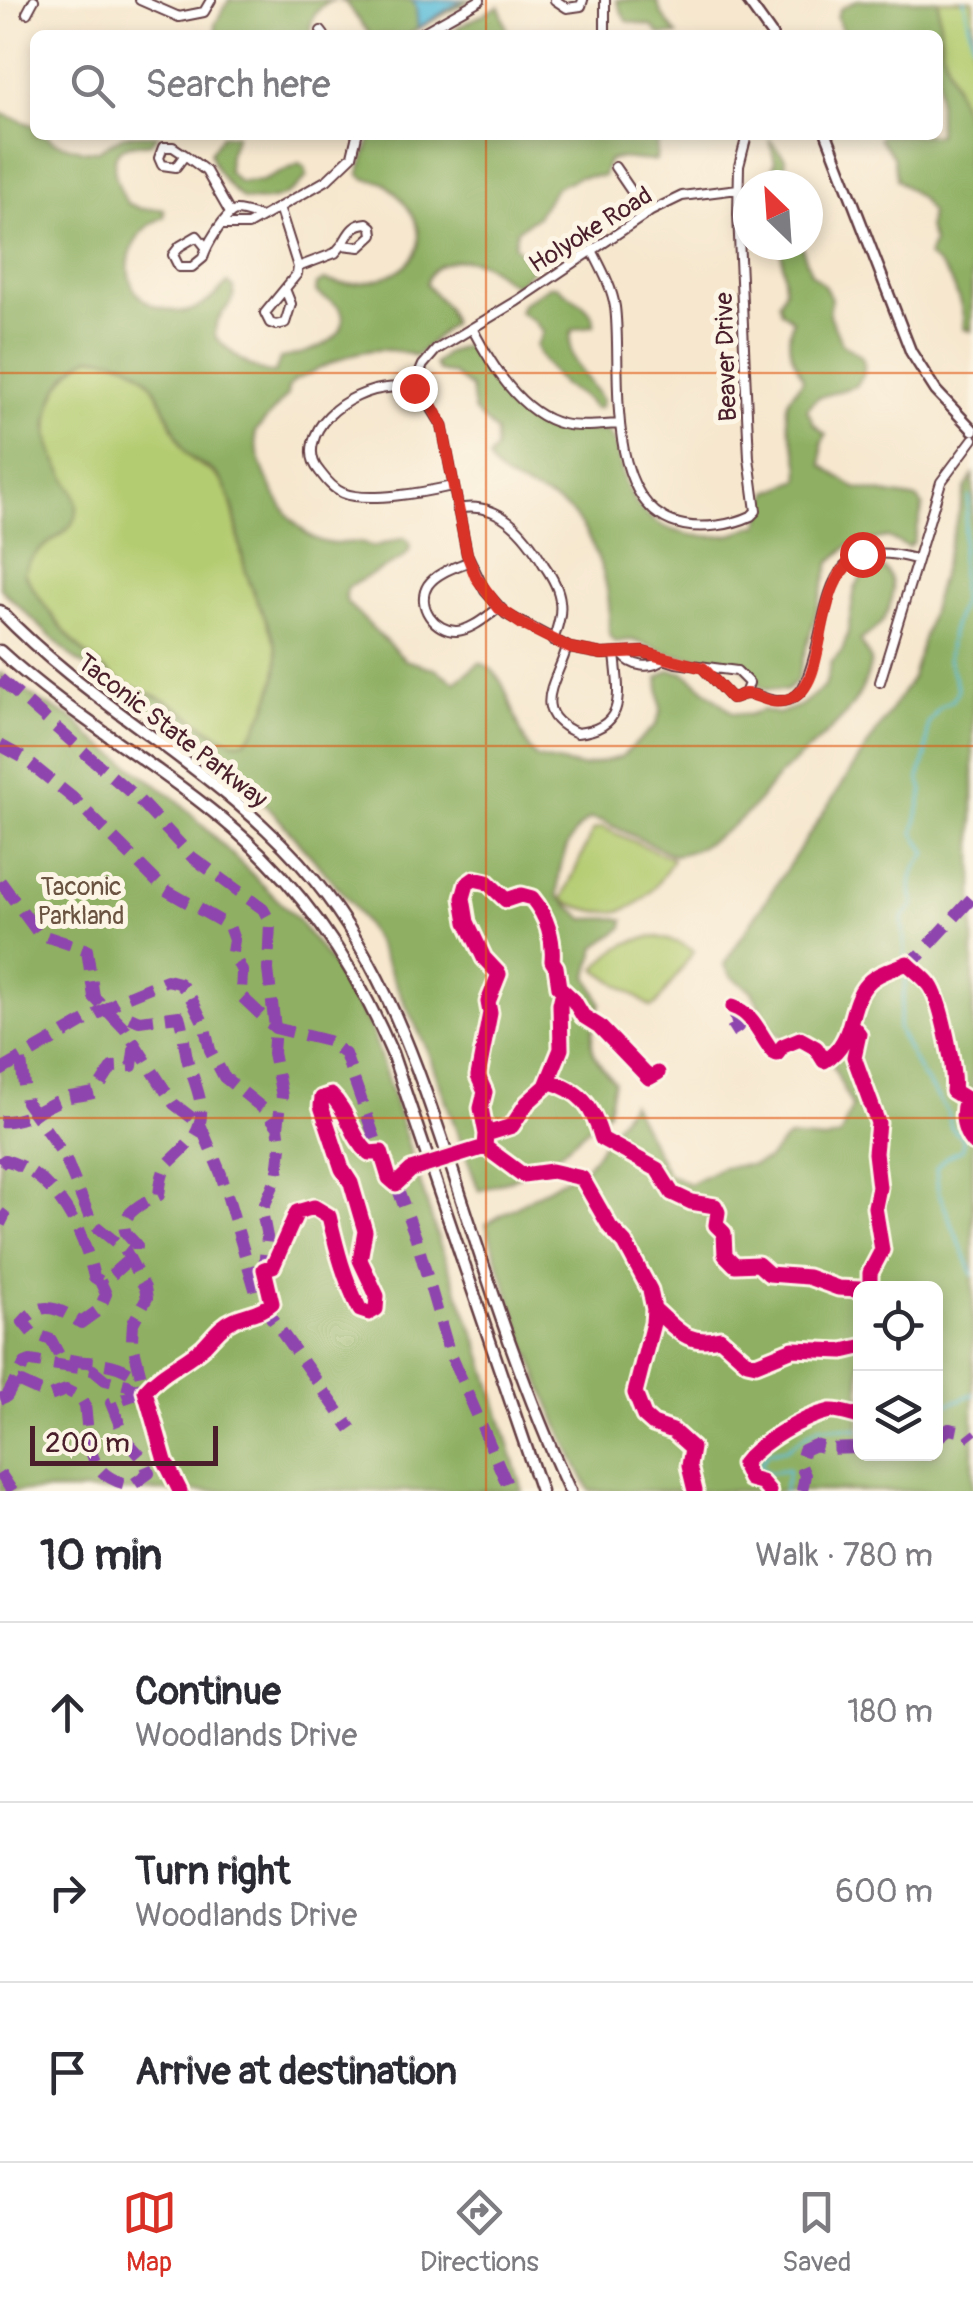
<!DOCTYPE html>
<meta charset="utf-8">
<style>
:root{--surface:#fff;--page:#f7f7f7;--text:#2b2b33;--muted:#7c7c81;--line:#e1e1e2;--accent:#d93025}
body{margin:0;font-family:Pangolin,sans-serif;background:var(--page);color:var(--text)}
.controls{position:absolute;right:30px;bottom:30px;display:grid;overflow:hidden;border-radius:15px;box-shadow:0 5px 15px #0003}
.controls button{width:90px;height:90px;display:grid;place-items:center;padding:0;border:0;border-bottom:2px solid var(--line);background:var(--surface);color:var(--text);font:50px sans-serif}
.compass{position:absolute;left:733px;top:170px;width:90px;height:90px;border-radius:50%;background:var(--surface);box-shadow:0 5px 15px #0003;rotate:335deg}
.scale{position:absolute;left:30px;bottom:25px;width:188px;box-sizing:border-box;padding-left:10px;border:5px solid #4a1f2b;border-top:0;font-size:28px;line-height:35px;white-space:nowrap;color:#4a1f2b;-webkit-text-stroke:8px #fcf5e5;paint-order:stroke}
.stop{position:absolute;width:30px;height:30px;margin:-22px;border:8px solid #d93025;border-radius:50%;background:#fff}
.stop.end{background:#d93025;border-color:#fff;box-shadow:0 2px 10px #0008}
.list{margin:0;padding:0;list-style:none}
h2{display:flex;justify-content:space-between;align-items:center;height:130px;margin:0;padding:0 40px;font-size:42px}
h2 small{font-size:32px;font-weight:400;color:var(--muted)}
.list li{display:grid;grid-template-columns:65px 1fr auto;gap:30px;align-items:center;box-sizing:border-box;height:180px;padding:0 40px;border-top:2px solid var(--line)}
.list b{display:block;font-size:38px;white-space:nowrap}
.list p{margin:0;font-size:32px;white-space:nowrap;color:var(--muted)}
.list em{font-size:32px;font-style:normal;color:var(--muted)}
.icon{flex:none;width:55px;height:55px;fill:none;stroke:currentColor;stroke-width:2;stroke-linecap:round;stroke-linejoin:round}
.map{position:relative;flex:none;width:973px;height:1491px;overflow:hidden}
.search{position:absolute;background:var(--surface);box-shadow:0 5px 15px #0003;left:30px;right:30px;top:30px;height:110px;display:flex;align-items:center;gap:25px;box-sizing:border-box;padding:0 35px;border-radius:15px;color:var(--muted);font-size:38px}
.sheet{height:670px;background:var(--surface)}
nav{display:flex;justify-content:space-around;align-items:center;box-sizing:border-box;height:140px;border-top:2px solid var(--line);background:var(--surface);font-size:28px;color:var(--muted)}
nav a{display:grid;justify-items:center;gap:5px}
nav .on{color:var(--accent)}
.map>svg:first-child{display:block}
</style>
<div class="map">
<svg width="973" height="1491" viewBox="0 0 973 1491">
<rect width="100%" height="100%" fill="#fcf5e5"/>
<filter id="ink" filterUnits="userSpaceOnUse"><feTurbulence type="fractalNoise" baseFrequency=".01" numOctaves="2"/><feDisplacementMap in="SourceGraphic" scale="20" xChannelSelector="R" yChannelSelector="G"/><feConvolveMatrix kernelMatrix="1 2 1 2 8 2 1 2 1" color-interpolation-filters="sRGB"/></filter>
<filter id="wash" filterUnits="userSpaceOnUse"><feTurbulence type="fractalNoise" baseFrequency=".0048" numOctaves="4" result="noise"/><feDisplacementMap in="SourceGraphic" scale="40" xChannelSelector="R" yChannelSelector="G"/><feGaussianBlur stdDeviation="2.25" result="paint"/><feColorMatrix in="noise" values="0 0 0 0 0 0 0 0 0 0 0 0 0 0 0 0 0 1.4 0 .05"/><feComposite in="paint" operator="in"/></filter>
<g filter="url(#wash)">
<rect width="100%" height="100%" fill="#f6e7ce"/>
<path fill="#b4cc71" stroke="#7f764e" stroke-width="2.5" d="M938 0H973V225L966 165 967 122 942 49Z
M91 357C158 358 158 403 184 450 194 468 217 467 227 491 237 516 238 546 246 572 254 598 273 621 278 649 281 668 264 740 239 742 224 743 188 714 174 705 156 694 136 690 119 680 78 655 48 613 23 573L29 557 66 531C54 472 23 392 91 357Z
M602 827 673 859C645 910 618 926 562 900L593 830Z
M658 937 679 943 694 951 656 1005 651 1007 596 969C613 948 631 938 658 937Z"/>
<path fill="#8fb063" stroke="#6c6847" stroke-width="2.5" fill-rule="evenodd" d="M229 0H335C320 3 307 20 311 35H217L215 24Z
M338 0H470L407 35H370L345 2Z
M616 0H657L661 13 677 35H660L652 26 626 21Z
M858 0H938L942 49 967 122 966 165 973 225 971 331 964 329C964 304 950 269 928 257L933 242 928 228 930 212 921 199 897 180 893 156 879 139 881 135H938V35H844L837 17 840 9Z
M499 6 509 35H453L457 28Z
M0 113 35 126V135H46L54 142 84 151 99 150 125 135H158L151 143C143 145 132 143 125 147 104 156 119 189 127 203L141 209H164V217C120 234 113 299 165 309 172 311 182 313 189 311 204 307 217 294 228 283L234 288C235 310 210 314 216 338 230 352 254 374 275 373L280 358C300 355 351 343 342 313 339 302 324 300 316 292L317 284 324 280C359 292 435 273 416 222 412 211 396 192 387 185 377 177 367 184 359 174L372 135 398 138 407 135H665L657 144 656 160C641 163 622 154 608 161L603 176 578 177 555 188 537 216 517 230 514 245 533 269 516 285C503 281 495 268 481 263 461 256 431 261 426 284L447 308 452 323 416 356C365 339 340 360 294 381L288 388 287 396 255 432C255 466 287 529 320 541 339 548 351 537 373 547L404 538 410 543 409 551 403 558 348 587 345 594 347 603 405 660 435 669 455 682 480 663C513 673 512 735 537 758L582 767 621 757 656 725 661 710 658 678 670 670 685 673 733 713 748 715 763 710 778 714 800 706 825 686 831 663 842 651 847 636 855 588 867 568 874 564C899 571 894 600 884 619 879 628 868 634 860 641L871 660C862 714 818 739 782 773 772 781 766 793 757 803 740 822 700 854 673 855L602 821 590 819C566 834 557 869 558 896L584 919 617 918 624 920 623 928 596 947 588 976 601 1003C588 1040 586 1052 614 1081L608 1111 557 1155 512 1179 479 1191 426 1047 374 938 353 905 272 811 188 740 73 658 0 588ZM91 357C157 357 159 403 184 450 191 463 210 465 219 477 238 502 237 542 246 572 265 633 296 645 263 714 259 723 251 741 239 742 224 743 188 714 174 705 156 694 136 690 119 680 78 655 48 614 24 573 34 542 74 537 77 511 78 500 73 492 68 482 50 448 40 434 55 395 63 378 74 365 91 357Z
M222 135H236L229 155 228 171 239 182 262 181 299 164 305 168 307 176C291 198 269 204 243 199 228 186 215 173 210 153Z
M769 139 785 158 786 173 798 185H775L770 176 775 162Z
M781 245H801L811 273 823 284 831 298 829 315 842 343 862 357 864 365V373L855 386 817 398 807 409 814 424 826 435 822 442V465L855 488 918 499 923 506 914 542 908 547 887 537 849 545 830 563 797 681 786 691 763 689 738 662 676 655 632 640 615 642 610 637C607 626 610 616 609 605 607 576 594 542 576 518 555 490 497 488 489 458L495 450 496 432 474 411 471 388 453 374 438 371 435 364 446 353 470 344 476 349C518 418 522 432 606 431 617 441 619 460 623 475 637 525 681 541 729 535 740 534 747 526 759 525L769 492 799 480C804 456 785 433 787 406 788 393 800 389 803 378 792 355 784 347 793 320L781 311 779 303 785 289Z
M549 286H557C570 298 596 308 594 325L572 330C563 362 588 374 602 401L600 408H593C585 395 578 395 566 387 557 380 539 357 536 346L543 332 534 321 519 312 522 304Z
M973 475V1491H590C545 1406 515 1316 486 1224L588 1165 631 1103 667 1173 689 1184 722 1167 752 1165 767 1160 788 1137 825 1140 840 1136 852 1107 831 1062 821 1049 807 1041 790 1040 774 1033 751 990 732 977 724 964 912 678 966 487ZM860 1288H936V1454H860Z
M0 673 38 700 75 720 92 738 176 799 297 919 339 973 372 1031 440 1245 478 1343 523 1491H0Z"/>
<path fill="#5cbeda" stroke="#536e82" stroke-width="2.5" d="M412 0H462L418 28 416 6Z"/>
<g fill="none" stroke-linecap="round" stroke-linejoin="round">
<path stroke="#5cbeda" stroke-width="2.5" d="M964 0 973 44
M969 497 961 557V602L951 633 948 659 958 689 953 700 940 707 928 724 926 756 919 778 923 791 914 833 927 853C911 870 908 883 914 905L902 918 907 973 898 1029 920 1073 947 1111 951 1127 963 1139 962 1150 946 1157 936 1168 938 1191 973 1275
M936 1413 942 1407 973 1394
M784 1491 789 1470 768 1473 759 1465 768 1453 786 1449 819 1427 860 1429"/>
</g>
</g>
<g filter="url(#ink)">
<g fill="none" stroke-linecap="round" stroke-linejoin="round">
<defs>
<path id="minor" d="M140 0 179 17 204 12 211 0
M555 0 567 8 581 6 583 0
M27 13 34 0
M321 31 324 35
M418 35 480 0
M605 35V0
M163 147H173L185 155 176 167 162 165 159 158Z
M185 155 206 171 230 213
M615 167 647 214
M279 207 298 267
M223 225H248L327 180 352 156 357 135
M205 246 197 236 180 246 173 255 179 267H192L203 258C205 248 225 213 236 211 243 211 254 215 261 217
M592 250C601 268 612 287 615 307 623 367 600 509 684 525 704 529 732 525 751 516L756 511 749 458 738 214 739 166 747 135
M298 267 335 253 342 245 360 247 373 235 372 227 367 223C352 224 349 234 342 245
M285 289 291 304 285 323 276 325 270 323 265 313 297 274 298 267
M472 328C491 364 520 414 563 424 580 428 601 425 619 424
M413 388 423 365 436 350 517 301 651 211 682 196 738 189
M452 486C426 492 367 503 343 493 333 489 326 480 320 472 313 464 310 455 313 443 322 403 386 375 422 393L442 425 467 554 485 591 506 614 570 648 602 654 643 652 676 663 737 671 749 683 745 694
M457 509C498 500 525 532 544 565 551 575 559 589 560 601 562 615 557 628 553 641
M470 561C456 567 437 572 428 585 415 605 435 632 457 631 472 630 487 616 499 608
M567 647C557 682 528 712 577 733 627 728 619 694 615 654
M622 654C632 667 651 670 664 659
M703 668 731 698C736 698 740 695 745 694 759 692 770 706 790 699 801 695 804 686 808 676 833 611 817 531 915 559
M880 682 941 482 973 439"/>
<path id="major" d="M747 0 772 35
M827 135 911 352 936 391 973 430"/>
<path id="highway" d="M0 611C96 712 226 772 315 881 385 967 418 1068 453 1172 488 1280 522 1388 570 1491
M0 651C73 718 161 766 236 831 306 892 356 968 392 1053L541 1491"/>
</defs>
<use href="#minor" stroke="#643d43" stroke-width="12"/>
<use href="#major" stroke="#643d43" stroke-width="14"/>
<use href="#highway" stroke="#643d43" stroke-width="15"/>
<use href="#minor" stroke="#fff" stroke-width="8"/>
<use href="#major" stroke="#fff" stroke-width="9"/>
<use href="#highway" stroke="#fff" stroke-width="10"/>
<path stroke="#8e44ad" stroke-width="12" stroke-dasharray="25 12" stroke-linecap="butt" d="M0 679 138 799 192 857 263 909 270 922 268 970 275 1028 273 1053 282 1096 278 1127 281 1147 278 1174 262 1211 267 1237 264 1267
M0 745 22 757 73 798 164 889 229 926 234 940 232 952 242 971 241 996 275 1028 328 1041 345 1054 389 1178 396 1184 416 1238 448 1348 510 1491
M0 881 39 934 87 950 94 997 125 1029 174 1104 200 1124 221 1174 258 1299 351 1429
M900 966 920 955 973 897
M730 1032 738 1027 733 1007
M21 1061 26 1102 64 1155 92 1223 125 1250 145 1288 147 1298 133 1323 132 1340 142 1381
M0 1071 126 997 167 980 179 983 188 992 204 1024 210 1050 224 1077 266 1111 278 1127
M0 1121C25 1123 40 1108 63 1099 73 1095 85 1096 96 1092L112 1067 132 1066 135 1044
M0 1164 5 1160C55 1174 83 1229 94 1277L100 1281
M0 1213 4 1216 0 1224
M17 1381 50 1396 66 1390 81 1398 85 1405C90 1444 85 1477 132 1485L149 1473 143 1459 126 1440 111 1403 136 1394 130 1373C107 1358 83 1366 60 1357L51 1340 32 1333 23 1322C43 1298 60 1309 81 1323L99 1310 106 1294 100 1281 106 1280 136 1253 137 1246C134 1241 129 1238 126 1233 117 1214 147 1201 159 1195 163 1159 168 1167 189 1143 212 1117 197 1090 188 1062 184 1047 184 1032 179 1016L139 1021 125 1015 115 1020
M0 1399 7 1396 25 1363 30 1361 93 1370 105 1380 128 1385 136 1394 140 1392
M936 1439 949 1429 969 1433 973 1438
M0 1473 12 1491
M802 1491 805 1475 800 1464 804 1450 815 1445 829 1449 860 1448"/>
<defs>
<path id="cycleway" d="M733 1007C754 1014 760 1036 773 1052L777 1054 783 1046 800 1039 816 1048 824 1061C859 1040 845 1002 871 980 880 972 896 968 907 963 914 970 924 977 930 985 941 1000 956 1072 953 1091L966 1099C961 1113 962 1130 973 1143
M853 1027 859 1034 854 1057 878 1123 875 1153 879 1187 875 1207 882 1250 870 1273V1288
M548 1081C581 1091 592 1105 602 1139L657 1169 672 1193 691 1202 715 1206 718 1212 716 1225 724 1233 725 1255 735 1265 758 1264 769 1274 808 1277 838 1288 860 1289
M486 1134 512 1126 527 1103 546 1086 561 1049 560 1004 563 991
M485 1147 486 1134 481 1108 485 1092 478 1076 490 1013 488 1002 499 974 484 958 467 922 463 898 467 884 474 879 487 882 506 900 521 895 532 898C547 916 554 939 552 961L556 967 559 987 574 1001 583 1016 599 1026 649 1078 658 1073
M485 1147 523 1175 552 1171 582 1178 610 1227 625 1243 650 1290 654 1309 653 1323 635 1393 644 1416 653 1424 673 1431 692 1448 689 1466 695 1491
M654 1309C677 1329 686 1346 720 1338L747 1362 756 1364 793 1349 843 1351 860 1347
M180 1491 165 1461 145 1391C162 1371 185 1363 204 1346 214 1336 221 1325 235 1319 248 1313 261 1313 272 1303L264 1269 273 1266 297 1212 314 1207 329 1216C337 1250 344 1278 360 1310L369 1313 376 1309 377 1296 360 1260 365 1231 351 1183 342 1169 321 1106 322 1098 331 1095C349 1112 351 1137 369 1153L381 1152 389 1178 396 1184 411 1170 485 1147
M769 1491 761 1482 750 1479 743 1464C759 1443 803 1417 830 1411 839 1410 851 1415 860 1417"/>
</defs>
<use href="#cycleway" stroke="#fcf5e5" stroke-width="21"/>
<use href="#cycleway" stroke="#d6006c" stroke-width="15"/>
</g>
</g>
<g fill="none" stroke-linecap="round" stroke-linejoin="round" filter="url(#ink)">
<path stroke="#d93025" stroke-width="12" d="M414 388 427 397 442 425 467 554 476 577 499 608 522 624 570 648 602 654 643 652 703 668 731 698C736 698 740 695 745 694 761 693 768 708 792 698 831 681 809 580 862 554"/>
</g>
<path fill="none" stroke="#e0560e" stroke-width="2.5" stroke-opacity="0.55" d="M486 0V35M486 135V1491M0 373H973M0 746H973M0 1118H973"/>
<g text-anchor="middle" stroke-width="10" stroke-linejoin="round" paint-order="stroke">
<g font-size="25" fill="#4a1f2b" stroke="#fcf5e5">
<text transform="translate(590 229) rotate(-32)" y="9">Holyoke Road</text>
<text transform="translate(725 357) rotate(-92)" y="9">Beaver Drive</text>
<text transform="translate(173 730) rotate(38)" y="9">Taconic State Parkway</text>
</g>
<g font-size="25" fill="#6a5340" stroke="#fcf5e5">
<text x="81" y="895">Taconic<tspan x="81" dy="29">Parkland</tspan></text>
</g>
</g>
</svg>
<div class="controls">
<button><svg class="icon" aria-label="locate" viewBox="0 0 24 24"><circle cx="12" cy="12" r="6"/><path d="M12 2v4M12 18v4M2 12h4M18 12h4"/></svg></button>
<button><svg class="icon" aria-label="layers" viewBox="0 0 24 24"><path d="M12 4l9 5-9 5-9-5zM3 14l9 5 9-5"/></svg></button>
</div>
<svg class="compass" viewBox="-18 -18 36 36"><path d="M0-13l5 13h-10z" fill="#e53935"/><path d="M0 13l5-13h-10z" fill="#7c7c81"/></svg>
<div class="scale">200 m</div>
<div class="stop" style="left:862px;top:554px"></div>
<div class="stop end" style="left:414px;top:388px"></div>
<div class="search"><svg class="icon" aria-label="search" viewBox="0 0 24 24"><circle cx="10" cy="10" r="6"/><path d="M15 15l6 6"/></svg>Search here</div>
</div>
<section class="sheet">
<h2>10 min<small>Walk · 780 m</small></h2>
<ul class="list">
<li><svg class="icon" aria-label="ahead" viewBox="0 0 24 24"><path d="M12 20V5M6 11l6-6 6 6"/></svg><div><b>Continue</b><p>Woodlands Drive</p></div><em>180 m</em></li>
<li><svg class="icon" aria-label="right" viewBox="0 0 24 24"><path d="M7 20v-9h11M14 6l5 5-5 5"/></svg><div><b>Turn right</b><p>Woodlands Drive</p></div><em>600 m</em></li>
<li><svg class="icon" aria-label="arrive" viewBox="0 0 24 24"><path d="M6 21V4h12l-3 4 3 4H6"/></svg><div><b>Arrive at destination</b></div></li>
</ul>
</section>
<nav>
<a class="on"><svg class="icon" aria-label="map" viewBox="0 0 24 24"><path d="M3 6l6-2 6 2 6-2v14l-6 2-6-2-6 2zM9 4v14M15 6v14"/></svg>Map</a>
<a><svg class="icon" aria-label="directions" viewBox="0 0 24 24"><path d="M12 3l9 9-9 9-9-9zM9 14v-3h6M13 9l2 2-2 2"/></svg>Directions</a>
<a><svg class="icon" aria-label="saved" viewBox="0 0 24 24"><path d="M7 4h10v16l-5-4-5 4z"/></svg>Saved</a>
</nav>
